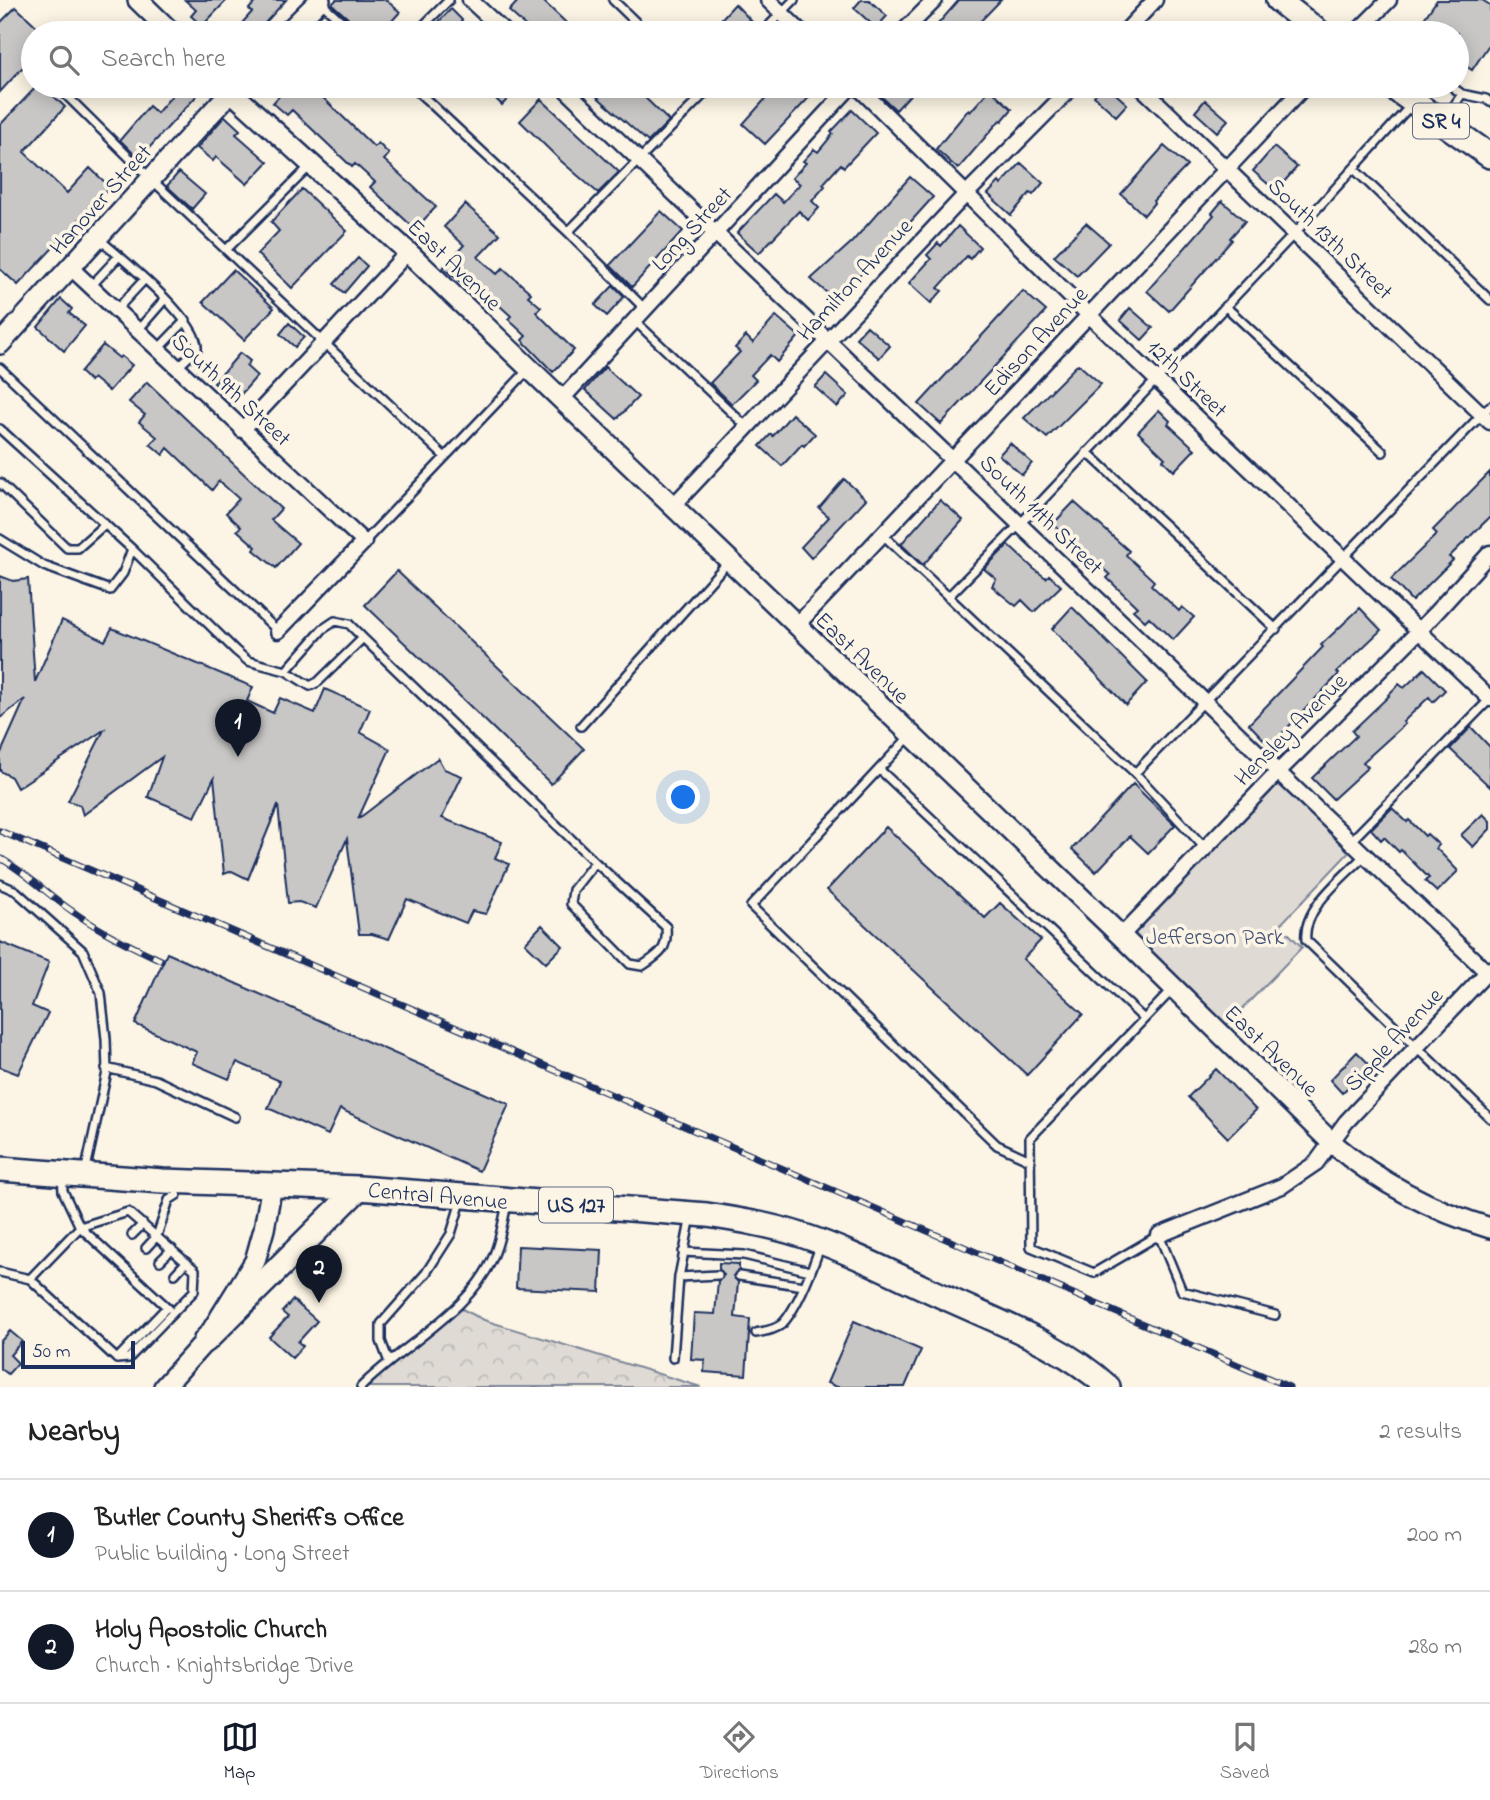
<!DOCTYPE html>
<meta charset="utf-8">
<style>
:root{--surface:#fff;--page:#f2f2f2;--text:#222;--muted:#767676;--line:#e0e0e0;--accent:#111827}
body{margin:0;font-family:"Indie Flower",sans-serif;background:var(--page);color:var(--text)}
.scale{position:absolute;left:21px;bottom:18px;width:114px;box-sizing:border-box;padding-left:7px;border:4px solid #1b2f5e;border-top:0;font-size:19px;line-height:24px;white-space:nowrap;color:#1b2f5e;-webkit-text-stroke:5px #fcf5e5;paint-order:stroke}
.you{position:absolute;left:684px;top:798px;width:24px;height:24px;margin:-18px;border:5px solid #fff;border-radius:50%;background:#1a73e8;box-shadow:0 0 0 10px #1a73e833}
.badge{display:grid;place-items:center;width:46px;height:46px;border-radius:50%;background:var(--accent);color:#fff;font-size:23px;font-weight:700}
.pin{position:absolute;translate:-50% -58px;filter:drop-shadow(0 2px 4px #0008)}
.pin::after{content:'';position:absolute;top:37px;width:24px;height:21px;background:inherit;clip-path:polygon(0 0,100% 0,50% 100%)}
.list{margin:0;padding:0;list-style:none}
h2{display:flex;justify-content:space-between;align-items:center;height:91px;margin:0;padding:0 28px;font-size:30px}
h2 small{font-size:23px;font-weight:400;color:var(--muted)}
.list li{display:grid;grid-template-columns:46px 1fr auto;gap:21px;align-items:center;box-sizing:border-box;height:112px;padding:0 28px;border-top:2px solid var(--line)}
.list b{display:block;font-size:26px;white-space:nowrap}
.list p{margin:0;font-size:23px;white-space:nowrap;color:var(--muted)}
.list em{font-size:23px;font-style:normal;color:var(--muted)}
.icon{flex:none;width:38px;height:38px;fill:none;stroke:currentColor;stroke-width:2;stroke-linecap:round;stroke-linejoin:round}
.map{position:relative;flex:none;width:1490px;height:1387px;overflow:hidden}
.search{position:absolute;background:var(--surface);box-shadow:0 4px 18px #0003;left:21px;right:21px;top:21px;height:77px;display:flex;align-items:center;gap:18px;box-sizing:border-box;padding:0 24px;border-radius:38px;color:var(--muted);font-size:26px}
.sheet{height:315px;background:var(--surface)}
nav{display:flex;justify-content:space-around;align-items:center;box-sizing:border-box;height:98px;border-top:2px solid var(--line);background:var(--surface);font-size:19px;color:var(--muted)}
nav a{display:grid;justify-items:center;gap:4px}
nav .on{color:var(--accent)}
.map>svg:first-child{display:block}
</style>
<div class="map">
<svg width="1490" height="1387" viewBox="0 0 1490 1387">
<defs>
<pattern id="forest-crowns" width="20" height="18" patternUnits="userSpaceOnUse" patternTransform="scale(1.75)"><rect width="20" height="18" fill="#dfdbd4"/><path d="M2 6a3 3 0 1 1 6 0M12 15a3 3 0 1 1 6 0" fill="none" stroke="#bfbcb8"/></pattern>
</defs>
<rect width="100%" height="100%" fill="#fcf5e5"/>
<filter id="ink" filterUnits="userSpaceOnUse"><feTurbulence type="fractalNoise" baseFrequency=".0143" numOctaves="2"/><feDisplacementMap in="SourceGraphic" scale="14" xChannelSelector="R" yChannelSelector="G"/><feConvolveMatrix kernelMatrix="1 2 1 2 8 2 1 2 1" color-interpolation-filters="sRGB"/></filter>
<g filter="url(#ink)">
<path fill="url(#forest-crowns)" stroke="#7d8599" stroke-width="2" d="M458 1307 484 1320 701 1387H361Z"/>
<path fill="#dfdbd4" stroke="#7d8599" stroke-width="2" d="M1278 772 1355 846 1280 925 1302 947 1219 1033 1121 936Z"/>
<path fill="#c8c7c6" stroke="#1b2f5e" stroke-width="2" d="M185 0H227L202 26 191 16 196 10Z
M257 0H286L256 33H233L252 12 249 9Z
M336 0H386L400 12 381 33H361L359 28 332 4Z
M519 0H542L577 33H533L509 11Z
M861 0H869L887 16 876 28 854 8Z
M959 0H1001L969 33H930Z
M1437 0H1482L1490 5V43L1472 70 1457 60V33H1414Z
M735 4 758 28 756 33H721L714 27Z
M16 7 44 33H33V77L23 67 0 92V23Z
M451 9 462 20 459 24 469 33H428Z
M37 86H43L65 107 24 152 67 193 90 168 110 187 18 285 0 269V125Z
M180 86H193L200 92 139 159 120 140 149 106 157 113Z
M288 86H311L374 147 378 143 389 154 384 160 436 207 415 229 370 187 375 182 355 164 352 167 292 110 287 115 273 103Z
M483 86H520L502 105Z
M585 86H633L669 121 648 142Z
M777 86H820L765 144 743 124Z
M870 86H918L896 110Z
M1102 86H1107L1127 104 1116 116 1094 96Z
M990 89 1012 109 1002 121 1000 120 958 169 936 149 968 110 970 112Z
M541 99 619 172 598 193 561 161 520 121Z
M1205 100 1228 120 1217 132 1195 112Z
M852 110 876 133 844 167 841 164 823 184 825 186 812 201 819 208 808 220 799 211 759 253 737 233 774 194 783 202 800 184 792 178 806 163 803 161 814 149 818 152 833 134 831 132Z
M225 116 240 130 236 134 268 162 247 184 216 157 213 161 197 148Z
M1164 146 1187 166 1153 201 1154 203 1144 215 1121 194Z
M1274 147 1297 167 1276 191 1253 171Z
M1021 163 1043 183 1033 195 1030 193 1011 215 988 194 999 182 1001 185Z
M179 172 205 194 192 209 167 186Z
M910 177 933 197 878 258 834 299 811 279 852 242Z
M302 189 347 231 292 288 257 254 279 231 271 222Z
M1222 201 1245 221 1230 238 1232 240 1169 311 1147 291 1214 215 1212 213Z
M465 204 500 234 478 257 497 274 503 268 531 293 528 296 541 307 536 312 574 350 553 372 522 340 526 336 508 319 511 316 477 285 471 291 443 268 464 245 444 227Z
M661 211 683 231 632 287 610 265Z
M1086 223 1109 243 1077 276 1054 256Z
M958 226 980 247 970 259 967 256 938 288 942 291 931 303 909 283 931 259 927 255 938 243 941 246Z
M358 258 367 266 344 293 334 284Z
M233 270 274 308 244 340 203 302Z
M613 286 624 297 607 316 595 305Z
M1023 291 1046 311 941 424 919 404Z
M61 299 72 309 69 313 85 326 64 351 38 327Z
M1130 308 1153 328 1142 340 1120 320Z
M776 316 799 336 777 362 770 355 751 375 756 380 732 404 710 383 740 352 735 348 746 336 753 343Z
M289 323 304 337 295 347 280 334Z
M867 326 890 346 879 358 856 338Z
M103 345 119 358 121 356 132 365 109 391 93 378 90 381 80 372Z
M240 353 250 361 246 366 257 376 235 401 214 383Z
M1078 364 1101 384 1047 438 1024 418Z
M605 367 638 397 617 419 585 390Z
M826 375 848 395 837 407 815 387Z
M147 382 281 509 271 520 298 543 276 568 254 550 256 547 237 530 241 527 226 513 239 499 219 481 212 490 168 448 163 455 150 444 157 437 139 422 145 415 129 402Z
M1159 410 1170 421 1168 424 1195 449 1174 471 1163 460 1165 458 1138 432Z
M792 414 815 434 804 446 802 444 782 466 760 446 771 434 773 436Z
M1010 443 1032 463 1022 475 999 455Z
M1490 472V517L1449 557 1453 560 1412 601 1391 579 1437 534 1433 530Z
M844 479 866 499 811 558 801 547 829 517 819 508Z
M940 500 963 520 923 565 901 544Z
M1074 502 1129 551 1126 555 1154 581 1151 585 1179 611 1182 607 1194 617 1173 640 1149 617 1145 621 1133 610 1137 607 1107 578 1110 575 1053 524Z
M1008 545 1034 569 1046 578 1049 575 1061 586 1034 612 1022 600 1016 606 1001 594 992 586 996 579 984 569Z
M397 571 584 749 551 784 365 605Z
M0 576 13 581 28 579 35 682 62 620 105 641 112 628 253 687 247 701 273 713 280 698 315 713 325 689 370 709 360 732 390 749 358 819 438 758 444 769 462 776 442 818 502 842 495 858 509 864 486 914 472 911 466 923 407 899 389 939 372 934H359L347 839 316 908 299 902 288 903 278 805 248 879 232 871 224 874 214 778 195 817 148 797 162 757 83 815 80 805 68 801 104 730 17 788 11 777 0 771V755L25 699 0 718Z
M1072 607 1147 682 1126 705 1052 629Z
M1360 608 1381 630 1337 672 1339 674 1270 746 1249 724 1323 647 1321 645Z
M1424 669 1445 690 1433 702 1429 697 1403 722 1405 724 1363 762 1368 767 1333 799 1312 778 1356 736 1352 731 1389 696 1388 695 1399 684 1404 688Z
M1471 727 1490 747V787L1450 749Z
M1133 784 1175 825 1148 853 1130 836 1096 872 1072 849Z
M1392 808 1407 822 1409 820 1425 836 1427 834 1439 845 1436 848 1458 871 1437 892 1425 881 1429 878 1401 850 1399 852 1384 837 1381 840 1371 829Z
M1483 814 1490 821V829L1473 847 1461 835Z
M886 827 985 918 1000 903 1041 940 1023 959 1083 1014 1027 1075 827 890Z
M542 925 563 946 546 963 525 943Z
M0 942 49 962 32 1006 48 1013 18 1074 0 1067Z
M167 953 509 1104 479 1171 340 1109 328 1135 268 1108 280 1081 237 1062 229 1079 192 1063 197 1052 135 1024Z
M1357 1052 1370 1065 1342 1093 1330 1080Z
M1216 1069 1256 1110 1228 1138 1188 1097Z
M518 1246 602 1250 600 1292 516 1288Z
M719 1263 739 1264V1270L733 1276 738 1282 735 1317 750 1319 746 1375 704 1372 705 1360 691 1359 694 1313 715 1314 718 1281 724 1275 719 1269Z
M293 1300 317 1321 298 1342 303 1346 292 1358 269 1337 288 1317 282 1312Z
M854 1321 921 1350 905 1387H837L827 1383Z
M10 1331 22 1341 10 1355 18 1363 8 1374 0 1368V1342Z"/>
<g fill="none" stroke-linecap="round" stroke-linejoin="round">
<defs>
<path id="lane" d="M613 0 647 33
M319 1 355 33
M1366 24 1379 33
M416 33 449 0
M762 33 794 0
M57 86 151 179 445 457
M412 86 568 232 646 310
M1462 94 1486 99 1490 102
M1445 119 1462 94 1451 86
M1354 169 1490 300
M568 232 712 86
M98 238C120 257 200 321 197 349L177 368
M226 250 311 165
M91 286 119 256
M1225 306 1383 452
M116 310 144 280
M635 321 747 427
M138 330 165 299
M158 349 186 320
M0 368 278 631
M0 429 132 549 236 651 248 661 286 671 310 686 318 682 363 638 349 624 335 621 323 629 286 671
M1087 452 1276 629
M0 483 67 548H78L105 524
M883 535 1135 773 1205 848
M0 539 44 566 110 590 123 573 132 549
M364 542 528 370
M948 597 1020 524 1294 234 1411 105
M363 638 595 862 573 890 571 904 630 964 642 966C660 954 668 950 666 927L595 862
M581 726 728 562
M910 736 751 906 997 1145 1030 1160
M879 769 1144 1019
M1135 773 1490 406
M1351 841 1490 699
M1365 855C1344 877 1302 908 1306 940L1490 1118
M0 884 16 891 83 951 101 993 106 1039 107 1072 85 1173
M1172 990 1030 1138 1031 1247 1094 1273 1159 1235 1182 1291 1275 1315
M106 1068 156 1080 235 1117
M62 1177 63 1191 80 1227 168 1308
M132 1235 143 1224
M146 1248 157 1236 169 1200 177 1195V1186
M683 1252 744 1255 810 1271
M160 1261 172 1249
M0 1272 30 1279 117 1359 167 1307
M175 1274 186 1262
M739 1276 804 1286
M679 1277 718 1275
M30 1279 80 1227 128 1212 195 1270 194 1291 129 1358 117 1359
M756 1333C765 1331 775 1330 782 1324 797 1309 814 1264 821 1244
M673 1358 679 1277 691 1216
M389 1362 381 1341V1324L426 1273 451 1234 461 1201
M361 1387C402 1345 475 1309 495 1252 501 1237 503 1220 507 1204"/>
<path id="street" d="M470 0 506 33
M768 0 802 33
M902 33 935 0
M1124 33 1155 0
M1356 33 1389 0
M562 86 1490 975
M857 86 1090 316 1490 699
M1140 86 1490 422
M71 268 364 542 278 631
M561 400 851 86
M242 430 408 252
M672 507 965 195 1073 86
M796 626 1305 86
M1121 936 1278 772 1419 631 1490 553
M1159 1235 1282 1186 1316 1163 1346 1122 1490 969"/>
<path id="secondary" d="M138 0 172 33
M287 33 320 0
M225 86 408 252 1121 936 1332 1143C1380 1183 1430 1210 1490 1228
M0 344 236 86
M164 1387 206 1340 255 1261 264 1229 272 1185"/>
<path id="primary" d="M1278 0 1320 33
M1391 86 1490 156
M0 1169 163 1181 359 1188 707 1215C739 1220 770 1225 801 1235 853 1252 903 1279 953 1301 1006 1325 1065 1347 1108 1387
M206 1340 359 1188"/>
</defs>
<use href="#lane" stroke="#1b2f5e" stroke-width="12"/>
<use href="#street" stroke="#1b2f5e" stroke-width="19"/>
<use href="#secondary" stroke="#1b2f5e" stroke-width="24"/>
<use href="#primary" stroke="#1b2f5e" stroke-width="28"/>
<use href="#lane" stroke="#fcf5e5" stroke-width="7"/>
<use href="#street" stroke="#fcf5e5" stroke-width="14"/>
<use href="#secondary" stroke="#fcf5e5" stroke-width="19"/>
<use href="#primary" stroke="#fcf5e5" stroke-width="23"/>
<defs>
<path id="rail" d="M0 831 1289 1387
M0 858C27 873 49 896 75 913 102 932 131 946 161 960"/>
</defs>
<use href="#rail" stroke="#1b2f5e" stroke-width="7"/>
<use href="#rail" stroke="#fcf5e5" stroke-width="4.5" stroke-dasharray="13" stroke-linecap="butt"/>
</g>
</g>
<g text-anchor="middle" stroke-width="7" stroke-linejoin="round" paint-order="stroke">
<g fill="#fcf5e5" stroke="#5e6a86" stroke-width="2">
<rect x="1413" y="103.5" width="56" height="35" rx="5"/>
<rect x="539" y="1187.5" width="74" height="35" rx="5"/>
</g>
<g font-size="21" font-weight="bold" fill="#1b2f5e">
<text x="1441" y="128">SR 4</text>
<text x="576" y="1212">US 127</text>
</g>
<g font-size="23" fill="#1b2f5e" stroke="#fcf5e5">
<text transform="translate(100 199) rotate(-48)" y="8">Hanover Street</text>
<text transform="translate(691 228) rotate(-47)" y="8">Long Street</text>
<text transform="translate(1331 238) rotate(44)" y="8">South 13th Street</text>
<text transform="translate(455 264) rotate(44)" y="8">East Avenue</text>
<text transform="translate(854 279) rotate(-47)" y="8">Hamilton Avenue</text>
<text transform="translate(1035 341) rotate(-47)" y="8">Edison Avenue</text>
<text transform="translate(1188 378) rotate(44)" y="8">12th Street</text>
<text transform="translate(232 389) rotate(43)" y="8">South 9th Street</text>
<text transform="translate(1042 514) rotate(44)" y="8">South 11th Street</text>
<text transform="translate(863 657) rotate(44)" y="8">East Avenue</text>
<text transform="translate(1290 729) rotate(-45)" y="8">Hensley Avenue</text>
<text transform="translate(1393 1039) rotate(-47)" y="8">Sipple Avenue</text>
<text transform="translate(1272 1050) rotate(44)" y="8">East Avenue</text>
<text transform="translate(438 1195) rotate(5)" y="8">Central Avenue</text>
</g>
<g font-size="23" fill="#425176" stroke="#fcf5e5">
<text x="1215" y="944">Jefferson Park</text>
</g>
</g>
</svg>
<div class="scale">50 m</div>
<div class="you"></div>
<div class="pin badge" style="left:238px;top:757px">1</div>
<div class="pin badge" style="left:319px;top:1303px">2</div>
<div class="search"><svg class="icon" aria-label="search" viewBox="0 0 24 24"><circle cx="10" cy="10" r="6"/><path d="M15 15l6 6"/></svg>Search here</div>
</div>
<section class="sheet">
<h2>Nearby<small>2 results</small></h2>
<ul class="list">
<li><span class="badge">1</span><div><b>Butler County Sheriffs Office</b><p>Public building · Long Street</p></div><em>200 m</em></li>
<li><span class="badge">2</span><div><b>Holy Apostolic Church</b><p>Church · Knightsbridge Drive</p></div><em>280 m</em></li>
</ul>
</section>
<nav>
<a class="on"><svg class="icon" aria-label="map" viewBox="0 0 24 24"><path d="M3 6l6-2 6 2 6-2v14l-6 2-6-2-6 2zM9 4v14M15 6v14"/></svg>Map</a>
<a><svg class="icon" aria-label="directions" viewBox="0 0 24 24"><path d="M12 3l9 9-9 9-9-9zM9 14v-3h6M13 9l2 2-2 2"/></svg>Directions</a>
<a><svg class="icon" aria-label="saved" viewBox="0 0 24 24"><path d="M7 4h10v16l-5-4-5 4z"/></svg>Saved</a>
</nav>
